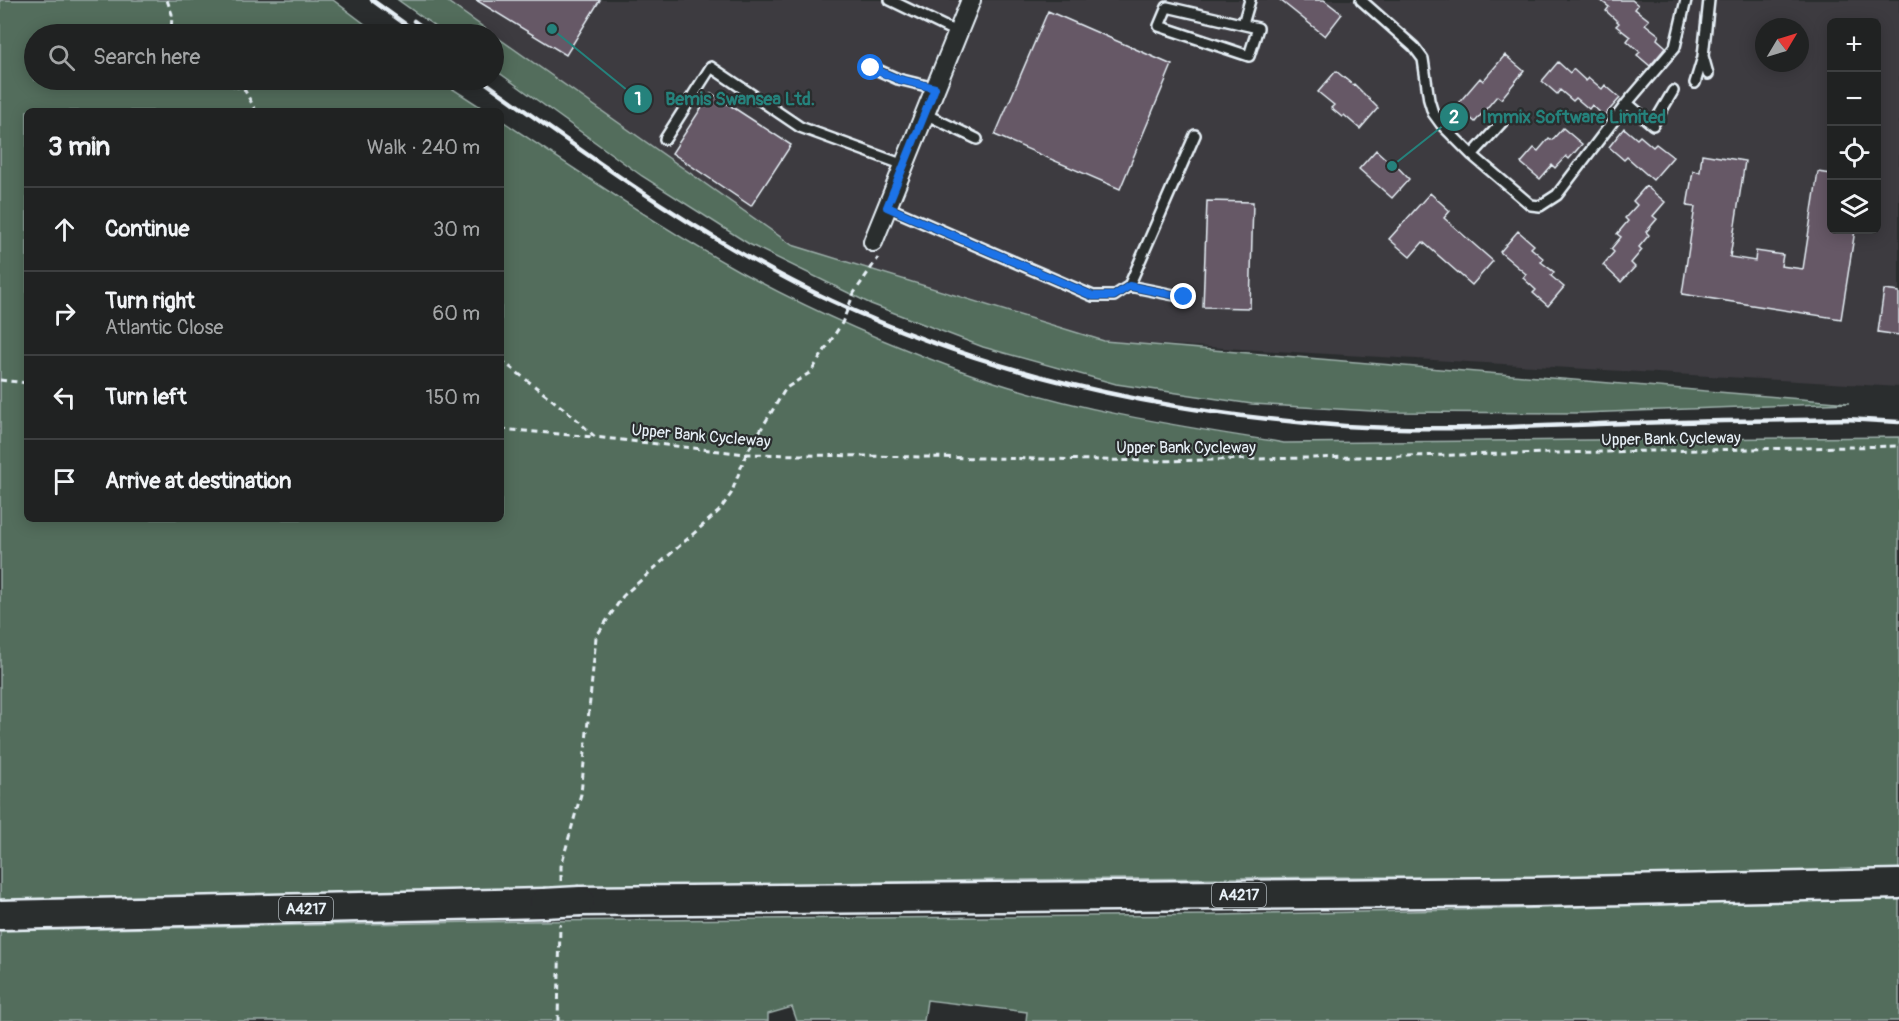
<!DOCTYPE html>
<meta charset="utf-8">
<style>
:root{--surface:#202222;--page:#282a2a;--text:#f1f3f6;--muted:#a2a4a5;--line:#3d3f40}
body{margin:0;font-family:Pangolin,sans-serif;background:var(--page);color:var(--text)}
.controls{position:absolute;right:18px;top:18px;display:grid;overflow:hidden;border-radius:9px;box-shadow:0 3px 15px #0003}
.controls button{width:54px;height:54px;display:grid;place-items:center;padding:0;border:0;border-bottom:2px solid var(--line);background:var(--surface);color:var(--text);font:30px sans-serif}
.compass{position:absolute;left:1755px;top:18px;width:54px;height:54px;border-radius:50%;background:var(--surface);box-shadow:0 3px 15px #0003;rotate:52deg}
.stop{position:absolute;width:18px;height:18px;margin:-14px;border:4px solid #1a73e8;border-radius:50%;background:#fff}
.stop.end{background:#1a73e8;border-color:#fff;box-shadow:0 2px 6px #0008}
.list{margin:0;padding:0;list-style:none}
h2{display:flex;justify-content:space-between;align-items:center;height:78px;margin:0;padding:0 24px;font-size:26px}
h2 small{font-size:20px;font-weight:400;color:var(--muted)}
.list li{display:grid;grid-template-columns:39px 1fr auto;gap:18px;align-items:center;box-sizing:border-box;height:84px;padding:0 24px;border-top:2px solid var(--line)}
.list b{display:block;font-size:22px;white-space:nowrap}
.list p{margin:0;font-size:20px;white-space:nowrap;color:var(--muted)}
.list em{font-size:20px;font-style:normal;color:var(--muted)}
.icon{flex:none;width:33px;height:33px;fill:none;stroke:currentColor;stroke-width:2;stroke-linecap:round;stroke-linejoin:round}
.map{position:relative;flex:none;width:1899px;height:1021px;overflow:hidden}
.search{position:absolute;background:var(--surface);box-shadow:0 3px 15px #0003;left:24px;top:24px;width:480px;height:66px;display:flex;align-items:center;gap:15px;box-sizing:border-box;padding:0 21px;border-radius:33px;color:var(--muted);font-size:22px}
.panel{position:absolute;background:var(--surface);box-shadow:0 3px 15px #0003;left:24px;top:108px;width:480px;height:414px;border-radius:9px}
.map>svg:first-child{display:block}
</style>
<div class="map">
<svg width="1899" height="1021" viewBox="0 0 1899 1021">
<rect width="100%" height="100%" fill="#2a2d2e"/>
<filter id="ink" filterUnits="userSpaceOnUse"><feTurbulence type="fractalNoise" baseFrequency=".0167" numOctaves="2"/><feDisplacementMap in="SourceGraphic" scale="12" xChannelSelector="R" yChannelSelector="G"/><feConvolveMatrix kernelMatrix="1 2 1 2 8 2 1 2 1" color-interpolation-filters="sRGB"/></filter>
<g filter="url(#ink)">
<path fill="#3c3a3f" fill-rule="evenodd" d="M445 0H1899V387L1104 341 792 245ZM1832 22H1876V230H1832ZM1764 27H1800V63H1764Z"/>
<path fill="#526d5c" stroke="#9dafaa" stroke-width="1.5" d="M0 0H333L378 34H34V80H439L487 111H27V519H501V120C579 172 657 225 739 271 810 310 885 343 962 371 1066 409 1176 426 1285 443L1899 437V871L1683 878 1338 877 998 880 0 899Z
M398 0H445L493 34H446Z
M494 35 792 245 1104 341 1849 403 1582 413 1390 412 1252 404 1116 384 983 347 871 304 749 244 642 176 494 69Z
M1899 896V1021H1026L1027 1012 927 1000 924 1021H797L792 1007 768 1014V1021H0V931L528 921 1218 915 1508 909Z"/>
<path fill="#665866" stroke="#e8f1f8" stroke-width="1.5" d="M476 0H600L566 55Z
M1280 0H1324L1342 14 1325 36Z
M1600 0H1632L1638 5 1635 9 1649 20 1645 24 1659 35 1657 39 1666 47 1650 66 1637 55 1640 52 1627 41 1630 37 1616 26 1619 23 1606 11 1609 7Z
M1048 11 1172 65 1120 189 995 135Z
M1505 55 1524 71 1501 99 1497 96 1475 122 1456 106 1480 78 1483 81Z
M1558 62 1570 73 1573 69 1586 81 1589 78 1602 89 1605 85 1620 98 1604 116 1592 105 1589 109 1576 98 1573 101 1560 90 1557 94 1542 81Z
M1336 71 1353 85 1354 84 1378 108 1360 129 1344 115 1342 117 1331 108 1334 105 1318 92Z
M711 93 791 145 751 206 672 153Z
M1563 128 1582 144 1569 159 1566 156 1555 168 1552 165 1540 179 1521 163 1534 148 1538 151 1549 138 1552 140Z
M1624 128 1637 139 1640 136 1653 147 1656 144 1673 157 1653 180 1627 157 1624 160 1609 147Z
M1376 150 1387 160 1389 158 1409 179 1392 198 1359 169Z
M1702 154 1745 161 1730 257 1755 261 1756 251 1783 255 1781 266 1803 269 1818 172 1832 174V230H1855L1841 319 1682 294 1695 207 1687 206 1693 171 1700 172Z
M1646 186 1665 202 1653 216 1657 219 1646 232 1649 235 1639 247 1642 250 1631 263 1635 267 1621 282 1603 265 1614 252 1611 249 1621 237 1617 234 1628 221 1625 218 1637 205 1633 201Z
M1430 193 1450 211 1444 218 1493 261 1472 285 1423 242 1410 257 1389 239Z
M1207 201 1253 202 1250 308 1203 307Z
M1518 231 1534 245 1531 248 1544 259 1541 262 1554 272 1551 276 1564 287 1548 306 1533 293 1536 290 1523 278 1526 274 1500 252Z
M1884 290 1899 292V335L1878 332Z"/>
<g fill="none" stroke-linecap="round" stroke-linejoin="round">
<defs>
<path id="service" d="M890 0 958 33
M1361 0 1414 47 1423 59 1429 100 1433 113 1441 124 1472 155 1531 205 1540 206 1557 195 1627 103 1675 47 1686 0
M1167 7 1258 28 1249 56 1159 26Z
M1243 24 1250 0
M871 67 898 79 935 88
M1708 74 1703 56 1709 0
M1695 83 1703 57
M1627 103 1653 125 1673 91
M925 114 977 139
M665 139 711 67 800 127 904 165
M1472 155 1505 119
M887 207 1093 296H1114L1129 286 1195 135
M1129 286 1184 297"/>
<path id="minor" d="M873 242 971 0"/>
<path id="primary" d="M580 901 1533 892 1899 884
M0 915 544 903"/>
</defs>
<use href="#service" stroke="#e8f1f8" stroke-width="14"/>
<use href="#minor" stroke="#e8f1f8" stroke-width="22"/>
<use href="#primary" stroke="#e8f1f8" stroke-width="33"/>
<path stroke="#e8f1f8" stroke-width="3" stroke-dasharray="6 4.5" stroke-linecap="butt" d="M167 0 172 14 171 34
M213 80 244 89 256 111
M501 360 573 416 595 437 746 454 1159 461 1899 446
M0 380 27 383
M501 429 594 437
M561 881V866L581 794 596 637 623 596 719 511 731 494 746 454 786 388 811 372 842 323 854 293 878 258
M558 1021 560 924"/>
<use href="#service" stroke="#2a2d2e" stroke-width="9"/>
<use href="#minor" stroke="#2a2d2e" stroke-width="18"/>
<use href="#primary" stroke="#2a2d2e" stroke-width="28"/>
<path stroke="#e8f1f8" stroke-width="4.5" d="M372 0 419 34
M414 21 432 34
M482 80C594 160 706 242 832 301 993 376 1167 414 1345 426 1429 431 1514 427 1599 424 1682 421 1764 421 1846 419L1899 422"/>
<defs>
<path id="primary-bridge" d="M544 903 580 901"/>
</defs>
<use href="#primary-bridge" stroke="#e8f1f8" stroke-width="33" stroke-linecap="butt"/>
<use href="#primary-bridge" stroke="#2a2d2e" stroke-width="28"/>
</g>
</g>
<g fill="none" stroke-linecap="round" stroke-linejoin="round" filter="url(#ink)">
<path stroke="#1a73e8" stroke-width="8" d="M871 68 898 79 935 88 887 207 1093 296H1114L1129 286 1184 297"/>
</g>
<g text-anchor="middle" stroke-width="4.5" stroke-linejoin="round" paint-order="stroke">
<g fill="#2a2d2e" stroke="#afb6bb" stroke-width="1.5">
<rect x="1212" y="883" width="54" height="24" rx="4.5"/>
<rect x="279" y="897" width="54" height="24" rx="4.5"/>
</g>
<g font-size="15" font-weight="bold" fill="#e8f1f8">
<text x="1239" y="900">A4217</text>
<text x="306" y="914">A4217</text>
</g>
<g font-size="16" fill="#e8f1f8" stroke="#2a2d2e">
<text transform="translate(701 435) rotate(5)" y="6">Upper Bank Cycleway</text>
<text transform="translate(1671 438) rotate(-1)" y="6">Upper Bank Cycleway</text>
<text x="1186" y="453">Upper Bank Cycleway</text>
</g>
</g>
<path fill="none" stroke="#25827c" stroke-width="2" d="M552 29L638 99M1392 166L1454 117"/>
<g fill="#25827c" stroke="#2a2d2e" stroke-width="2">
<circle cx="552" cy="29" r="6"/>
<circle cx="1392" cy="166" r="6"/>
<circle cx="638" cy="99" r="15"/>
<circle cx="1454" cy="117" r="15"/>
</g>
<g font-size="18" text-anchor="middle" font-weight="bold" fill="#fff">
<text x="638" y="105">1</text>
<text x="1454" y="123">2</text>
</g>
<g font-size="18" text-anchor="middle" font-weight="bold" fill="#25827c" stroke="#2a2d2e" stroke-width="4.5" stroke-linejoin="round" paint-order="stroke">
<text x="740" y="105">Bemis Swansea Ltd.</text>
<text x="1574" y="123">Immix Software Limited</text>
</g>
</svg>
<div class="controls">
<button>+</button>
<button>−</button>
<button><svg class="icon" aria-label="locate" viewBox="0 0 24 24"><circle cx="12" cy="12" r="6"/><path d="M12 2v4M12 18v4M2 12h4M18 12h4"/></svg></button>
<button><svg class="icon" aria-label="layers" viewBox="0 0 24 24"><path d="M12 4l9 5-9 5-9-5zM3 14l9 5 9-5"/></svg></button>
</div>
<svg class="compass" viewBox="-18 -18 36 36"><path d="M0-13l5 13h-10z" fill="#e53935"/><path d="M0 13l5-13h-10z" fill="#a2a4a5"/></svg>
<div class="stop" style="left:871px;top:68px"></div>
<div class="stop end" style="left:1184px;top:297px"></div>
<div class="search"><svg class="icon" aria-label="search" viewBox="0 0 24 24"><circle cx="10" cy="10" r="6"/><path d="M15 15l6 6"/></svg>Search here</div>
<section class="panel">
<h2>3 min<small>Walk · 240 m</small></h2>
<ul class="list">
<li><svg class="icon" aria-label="ahead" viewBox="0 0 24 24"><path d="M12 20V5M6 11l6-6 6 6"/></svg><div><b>Continue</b></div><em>30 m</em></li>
<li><svg class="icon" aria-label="right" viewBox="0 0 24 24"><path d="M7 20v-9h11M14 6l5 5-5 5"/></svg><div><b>Turn right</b><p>Atlantic Close</p></div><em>60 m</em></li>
<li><svg class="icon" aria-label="left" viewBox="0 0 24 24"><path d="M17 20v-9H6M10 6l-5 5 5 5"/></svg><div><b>Turn left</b></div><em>150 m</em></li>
<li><svg class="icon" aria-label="arrive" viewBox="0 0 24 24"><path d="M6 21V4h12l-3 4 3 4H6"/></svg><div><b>Arrive at destination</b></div></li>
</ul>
</section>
</div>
